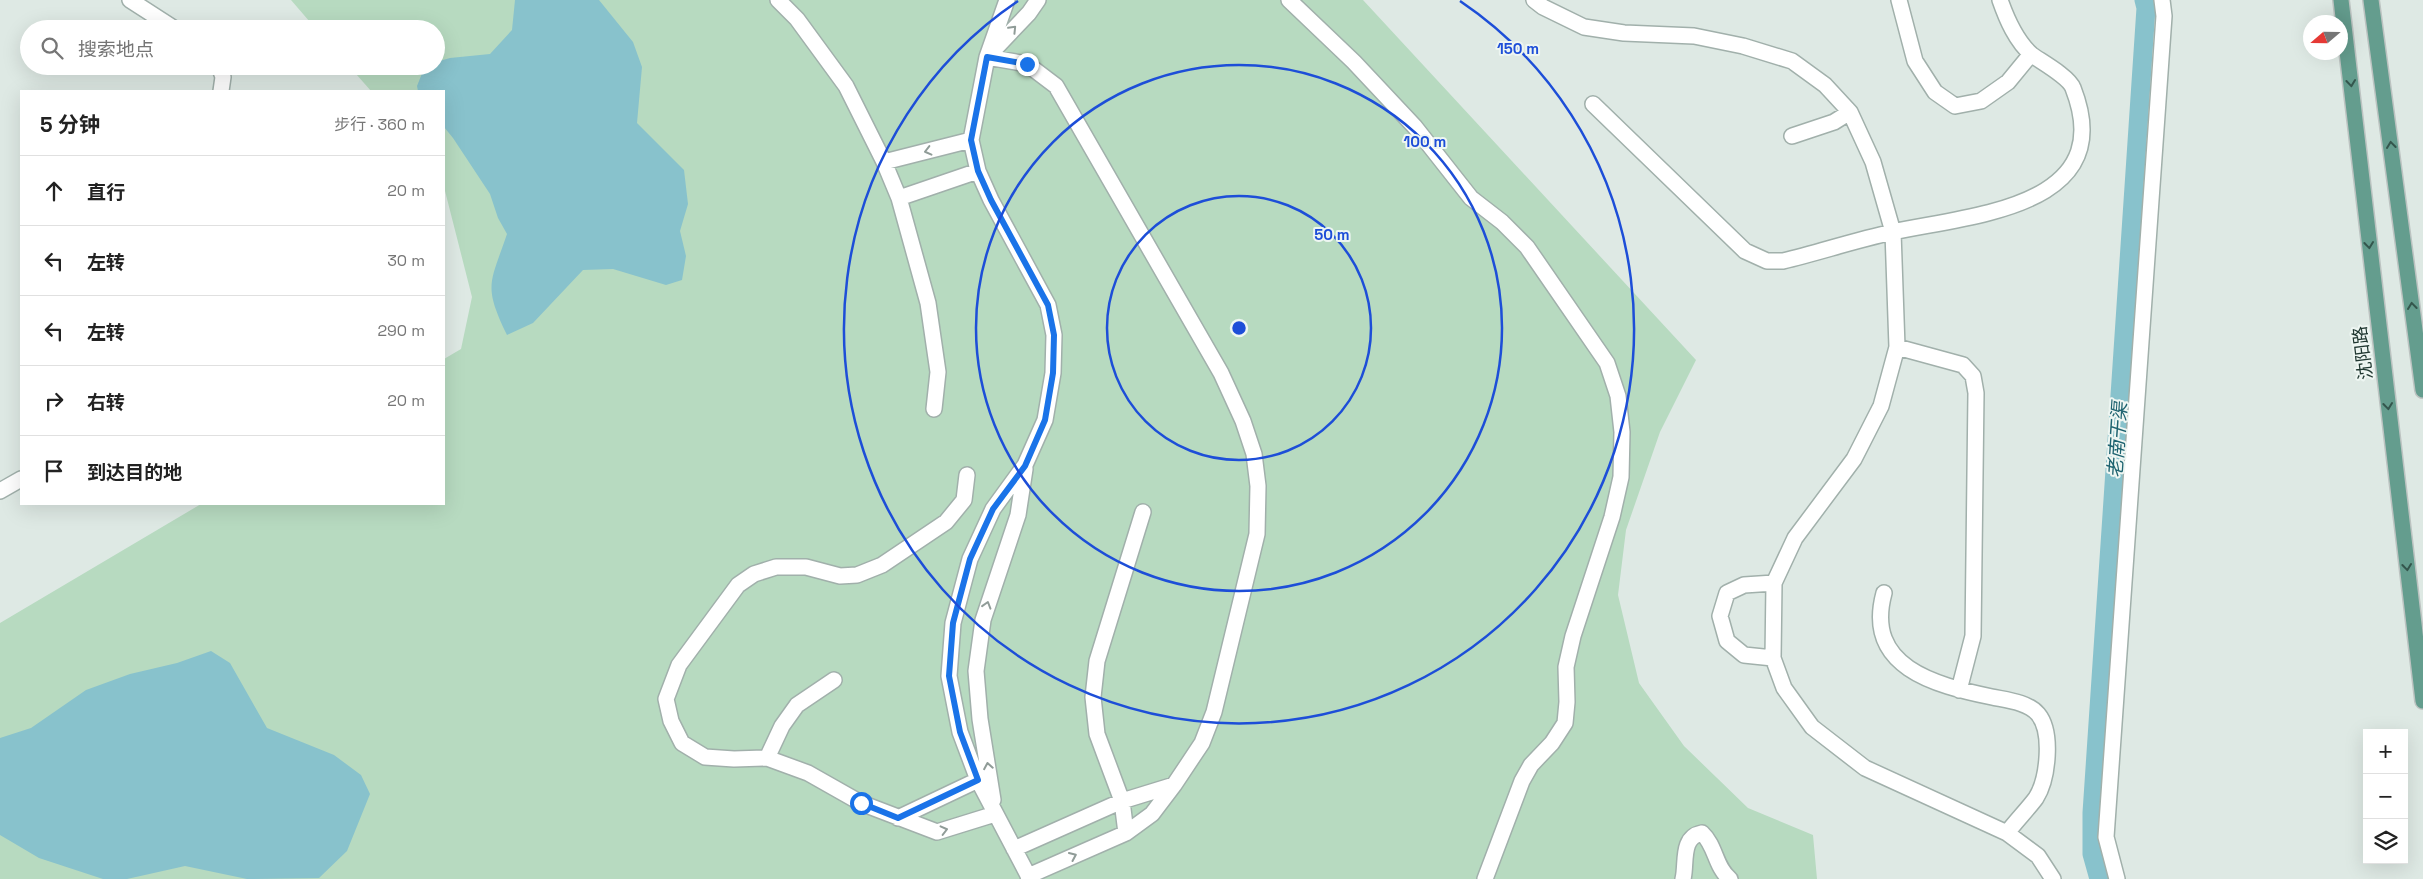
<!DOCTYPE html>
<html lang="zh">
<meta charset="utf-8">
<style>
:root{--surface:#fff;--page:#f6f6f6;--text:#222;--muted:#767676;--line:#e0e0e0}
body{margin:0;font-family:"Space Grotesk","Noto Sans SC",sans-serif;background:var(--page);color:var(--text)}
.controls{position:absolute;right:15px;bottom:15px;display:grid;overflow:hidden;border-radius:0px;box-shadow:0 5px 20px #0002}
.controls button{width:45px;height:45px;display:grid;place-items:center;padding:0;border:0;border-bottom:1px solid var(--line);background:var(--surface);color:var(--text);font:25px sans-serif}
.compass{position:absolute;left:2303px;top:15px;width:45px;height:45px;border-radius:50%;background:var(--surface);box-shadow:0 5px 20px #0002;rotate:250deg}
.stop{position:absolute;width:15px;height:15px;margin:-11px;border:4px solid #1a73e8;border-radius:50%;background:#fff}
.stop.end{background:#1a73e8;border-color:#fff;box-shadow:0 1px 5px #0008}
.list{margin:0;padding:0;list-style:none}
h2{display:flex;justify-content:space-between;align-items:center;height:65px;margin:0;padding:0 20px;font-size:21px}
h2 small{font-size:16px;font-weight:400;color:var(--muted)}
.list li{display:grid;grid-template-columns:32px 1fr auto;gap:15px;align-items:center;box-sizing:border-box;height:70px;padding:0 20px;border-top:1px solid var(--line)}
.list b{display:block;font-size:19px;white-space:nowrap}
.list em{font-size:16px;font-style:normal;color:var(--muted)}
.icon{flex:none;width:28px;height:28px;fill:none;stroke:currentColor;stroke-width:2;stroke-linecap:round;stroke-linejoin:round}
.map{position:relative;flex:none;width:2423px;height:879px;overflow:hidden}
.search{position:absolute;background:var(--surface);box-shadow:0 5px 20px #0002;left:20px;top:20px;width:425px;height:55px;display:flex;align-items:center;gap:12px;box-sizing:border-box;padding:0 18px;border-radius:28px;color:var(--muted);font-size:19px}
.panel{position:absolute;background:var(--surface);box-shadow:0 5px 20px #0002;left:20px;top:90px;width:425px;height:415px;border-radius:0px}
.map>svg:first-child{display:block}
</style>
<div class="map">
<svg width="2423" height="879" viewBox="0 0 2423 879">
<rect width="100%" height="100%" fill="#dee9e4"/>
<path fill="#b7dac0" d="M291 0H1363L1696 360 1660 432 1626 530 1618 595 1639 683 1684 746 1748 808 1813 835 1817 879H0V623L201 504H444V359L461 349 472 297 444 187V91H371L349 66H436V29H316Z"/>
<path fill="#88c2cc" d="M515 0H599L633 42 642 67 637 123 684 170 688 204 680 231 686 256 682 280 666 285 613 269 583 270 533 323 507 335C483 285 490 284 507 234L498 218 490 194 453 138 444 127V91H418L417 86 425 66H436V62L450 58 490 54 512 30Z
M211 651 230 663 267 728 334 755 361 775 370 794 347 851 319 878 247 879 185 866 127 879H103L39 858 0 835V738L31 728 86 690 130 674 177 663Z"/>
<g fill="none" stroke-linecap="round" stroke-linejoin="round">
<path stroke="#88c2cc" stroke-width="19" d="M2099 879 2092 854V813L2146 8 2144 0"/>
<defs>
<path id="minor" d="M130 0 175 29
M778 0 797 19 846 86 884 162 899 198 928 303 938 372 934 409
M1007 0 987 57 971 140 978 171 991 200 1048 305 1054 335 1053 373 1045 420 1025 465 993 509 970 559 953 623 949 676 960 732 978 780 1030 879
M1289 0 1354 62 1415 127 1471 198 1502 222 1527 247 1607 363 1618 396 1622 432 1621 477 1612 517 1573 636 1566 667 1567 702 1565 723 1552 743 1531 765 1522 781 1485 879
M1534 0 1543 7 1584 27 1624 33 1694 36 1743 46 1792 61 1825 85 1850 112 1873 162 1893 232 1897 347 1881 406 1854 459 1795 538 1774 583 1773 658 1784 688 1812 727 1865 768 2007 833 2038 856 2053 879
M1899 0 1915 61 1935 92 1955 106 1981 101 2008 82 2031 54
M991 53 1029 13 1038 0
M987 57 1027 64 1056 86 1221 373 1243 421 1254 454 1258 486 1257 534 1214 712 1202 743 1174 785
M219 66 223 77 221 91
M1593 104 1745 251 1767 261H1783C1820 252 1856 240 1893 232 1971 215 2120 208 2073 88 2069 77 2042 62 2032 55 2016 41 2007 20 2000 0
M1792 136 1834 122 1850 112
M884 162 971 140
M899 198 978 171
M1897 347 1963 365 1973 376 1976 393 1973 636 1959 690
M967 475 964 500 946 522 882 565 857 575 840 576 806 567H776L754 574 738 585 679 665 666 699 671 721 682 743 705 757 734 759 767 758 808 773 861 803 937 832 995 814
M0 491 21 479
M1884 593C1864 667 1934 685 1992 697 2006 700 2028 702 2038 714 2053 732 2048 779 2036 798 2027 810 2016 821 2007 833
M1773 658 1744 655 1727 641 1720 616 1727 593 1744 585 1774 583
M767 758 782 726 797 705 834 680
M993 800 980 719 976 671 983 620 1018 515 1025 469
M898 818 978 780
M1126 833 1122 801 1097 734 1093 697 1097 661 1143 512
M1014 849 1122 801 1174 785 1152 814 1126 833 1028 876
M1683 879C1687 864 1680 837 1702 833 1716 846 1715 867 1730 879
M2117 879 2106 837 2164 16 2162 0"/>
<path id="major" d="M2341 0 2423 701
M2371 0 2423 390"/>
</defs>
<use href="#minor" stroke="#a1b0ab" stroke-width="18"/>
<use href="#major" stroke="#bcc3c1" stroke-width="18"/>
<use href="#minor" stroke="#fff" stroke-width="15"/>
<use href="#major" stroke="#649d8e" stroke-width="15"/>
</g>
<defs><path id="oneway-chevron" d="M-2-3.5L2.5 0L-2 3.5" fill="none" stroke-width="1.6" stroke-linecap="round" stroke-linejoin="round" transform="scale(1.25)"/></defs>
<g stroke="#909c98">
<use href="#oneway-chevron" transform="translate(1013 29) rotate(-46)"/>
<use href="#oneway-chevron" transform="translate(928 151) rotate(166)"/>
<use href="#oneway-chevron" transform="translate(987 605) rotate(-73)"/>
<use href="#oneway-chevron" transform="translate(988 766) rotate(-100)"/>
<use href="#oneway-chevron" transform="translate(944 830) rotate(-14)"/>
<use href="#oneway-chevron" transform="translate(1073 856) rotate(-24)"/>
</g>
<g stroke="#34564d">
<use href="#oneway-chevron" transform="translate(2351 83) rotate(84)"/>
<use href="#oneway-chevron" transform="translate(2391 145) rotate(-97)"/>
<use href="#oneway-chevron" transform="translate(2369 245) rotate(83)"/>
<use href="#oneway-chevron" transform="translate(2412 306) rotate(-97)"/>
<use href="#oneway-chevron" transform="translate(2388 406) rotate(83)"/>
<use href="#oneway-chevron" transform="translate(2407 567) rotate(83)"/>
</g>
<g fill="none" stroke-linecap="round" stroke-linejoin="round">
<path stroke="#1a73e8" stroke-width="6" d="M861 803 898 818 978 780 960 732 949 676 953 623 970 559 993 509 1025 466 1045 420 1053 373 1054 335 1048 305 991 200 978 171 971 140 987 57 1027 64"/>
</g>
<g fill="none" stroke="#1d4ed8" stroke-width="2.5">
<circle cx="1239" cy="328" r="132"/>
<circle cx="1239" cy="328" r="263"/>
<path d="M1460 1A395 395 0 1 1 1018 1"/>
</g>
<g text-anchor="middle" stroke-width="4" stroke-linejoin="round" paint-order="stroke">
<g font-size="18" fill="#203831" stroke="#eef6f2">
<text transform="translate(2363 353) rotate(-97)" y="6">沈阳路</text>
</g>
<g font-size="19" font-style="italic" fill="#1e6370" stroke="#eef6f2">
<text transform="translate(2117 440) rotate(-86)" y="7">老南干渠</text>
</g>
</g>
<circle cx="1239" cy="328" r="8" fill="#1d4ed8" stroke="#eef6f2" stroke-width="2.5"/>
<g font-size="15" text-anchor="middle" font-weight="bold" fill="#1d4ed8" stroke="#eef6f2" stroke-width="4" stroke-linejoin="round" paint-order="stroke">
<text x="1518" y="54">150 m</text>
<text x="1425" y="147">100 m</text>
<text x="1332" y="240">50 m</text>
</g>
</svg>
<div class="controls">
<button>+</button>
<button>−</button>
<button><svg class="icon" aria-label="layers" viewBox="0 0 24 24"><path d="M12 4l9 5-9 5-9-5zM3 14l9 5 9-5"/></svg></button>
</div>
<svg class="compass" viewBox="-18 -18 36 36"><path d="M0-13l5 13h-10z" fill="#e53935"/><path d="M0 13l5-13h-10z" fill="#767676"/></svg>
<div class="stop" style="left:861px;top:803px"></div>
<div class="stop end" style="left:1027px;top:64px"></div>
<div class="search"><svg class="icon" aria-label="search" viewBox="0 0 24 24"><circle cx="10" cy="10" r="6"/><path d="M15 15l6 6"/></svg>搜索地点</div>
<section class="panel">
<h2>5 分钟<small>步行 · 360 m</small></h2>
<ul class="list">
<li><svg class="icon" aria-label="ahead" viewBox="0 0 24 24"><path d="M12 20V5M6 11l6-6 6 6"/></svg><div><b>直行</b></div><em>20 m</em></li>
<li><svg class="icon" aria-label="left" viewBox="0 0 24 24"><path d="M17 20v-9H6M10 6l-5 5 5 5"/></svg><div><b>左转</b></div><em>30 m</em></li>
<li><svg class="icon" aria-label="left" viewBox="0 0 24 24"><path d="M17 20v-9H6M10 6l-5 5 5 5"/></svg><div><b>左转</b></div><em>290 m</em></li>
<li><svg class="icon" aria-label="right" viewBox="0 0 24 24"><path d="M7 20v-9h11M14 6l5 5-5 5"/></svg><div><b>右转</b></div><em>20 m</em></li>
<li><svg class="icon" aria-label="arrive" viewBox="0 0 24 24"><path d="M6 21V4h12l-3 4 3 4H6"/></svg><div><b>到达目的地</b></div></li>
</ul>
</section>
</div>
